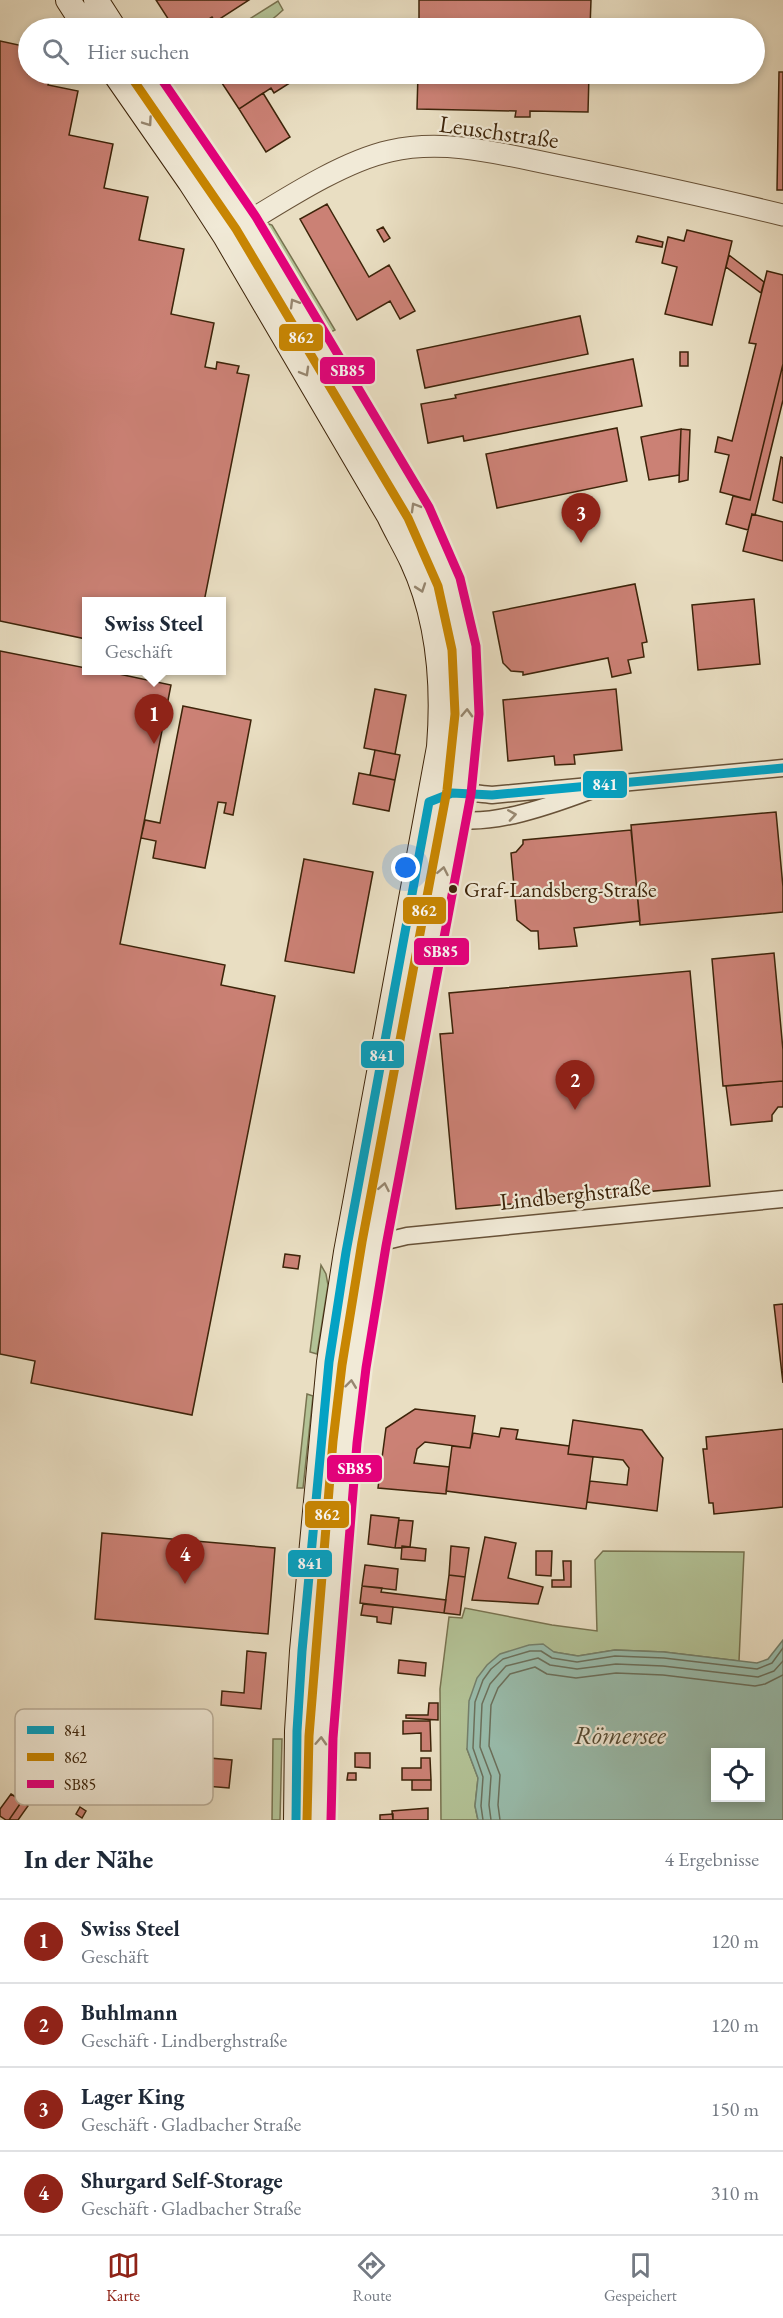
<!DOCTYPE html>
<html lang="de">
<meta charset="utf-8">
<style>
:root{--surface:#fff;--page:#f6f6f7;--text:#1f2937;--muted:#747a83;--line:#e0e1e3;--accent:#8f2418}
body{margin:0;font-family:"EB Garamond",serif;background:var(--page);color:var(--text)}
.controls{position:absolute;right:18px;bottom:18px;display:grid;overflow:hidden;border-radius:0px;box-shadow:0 3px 9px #0003}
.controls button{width:54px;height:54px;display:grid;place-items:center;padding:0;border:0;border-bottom:2px solid var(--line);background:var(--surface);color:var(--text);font:30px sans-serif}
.you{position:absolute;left:406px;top:868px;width:21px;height:21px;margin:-15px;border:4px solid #fff;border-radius:50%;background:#1a73e8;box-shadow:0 0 0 9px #1a73e833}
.badge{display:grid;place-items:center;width:39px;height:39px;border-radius:50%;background:var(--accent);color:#fff;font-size:20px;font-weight:700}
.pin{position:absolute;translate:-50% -50px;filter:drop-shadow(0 2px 3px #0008)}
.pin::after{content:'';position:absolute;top:32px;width:21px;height:18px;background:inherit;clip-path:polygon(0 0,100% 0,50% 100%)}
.popup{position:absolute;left:82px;top:597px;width:144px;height:78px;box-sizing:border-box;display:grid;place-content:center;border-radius:0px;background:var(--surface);filter:drop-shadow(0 2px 4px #0005);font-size:20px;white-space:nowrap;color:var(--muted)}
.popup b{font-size:22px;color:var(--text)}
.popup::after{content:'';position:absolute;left:50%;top:100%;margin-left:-12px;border:12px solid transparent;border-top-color:var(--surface)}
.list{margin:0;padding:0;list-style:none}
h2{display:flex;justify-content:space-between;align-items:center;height:78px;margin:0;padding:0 24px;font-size:26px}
h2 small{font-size:20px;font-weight:400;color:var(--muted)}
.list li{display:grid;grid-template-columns:39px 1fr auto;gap:18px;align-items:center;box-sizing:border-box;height:84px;padding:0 24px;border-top:2px solid var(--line)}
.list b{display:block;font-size:22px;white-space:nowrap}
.list p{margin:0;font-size:20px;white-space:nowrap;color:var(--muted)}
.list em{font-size:20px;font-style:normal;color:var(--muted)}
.icon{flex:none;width:33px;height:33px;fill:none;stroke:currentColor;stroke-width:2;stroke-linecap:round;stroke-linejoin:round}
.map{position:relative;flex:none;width:783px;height:1820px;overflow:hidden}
.search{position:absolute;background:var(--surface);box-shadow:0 3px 9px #0003;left:18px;right:18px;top:18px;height:66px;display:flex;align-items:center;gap:15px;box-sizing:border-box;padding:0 21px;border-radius:33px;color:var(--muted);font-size:22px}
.sheet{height:414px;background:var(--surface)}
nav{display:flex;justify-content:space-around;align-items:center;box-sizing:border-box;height:84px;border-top:2px solid var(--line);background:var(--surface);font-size:16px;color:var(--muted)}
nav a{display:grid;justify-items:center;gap:3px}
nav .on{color:var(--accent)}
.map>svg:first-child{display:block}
</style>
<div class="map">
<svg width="783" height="1820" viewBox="0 0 783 1820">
<rect width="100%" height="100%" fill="#e9dec2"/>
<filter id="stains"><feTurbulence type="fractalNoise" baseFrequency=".00333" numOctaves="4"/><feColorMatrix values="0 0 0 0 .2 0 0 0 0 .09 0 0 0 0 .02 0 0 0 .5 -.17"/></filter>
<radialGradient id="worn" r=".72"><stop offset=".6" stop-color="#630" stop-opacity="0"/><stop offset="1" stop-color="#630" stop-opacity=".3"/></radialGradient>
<path fill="#b3c296" stroke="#787350" stroke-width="1.5" d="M278 1 283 10C265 27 259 29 235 28Z
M269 224 272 225 335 330 329 333 267 230Z
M247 243C285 305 324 367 360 430 380 464 402 497 419 533 452 601 463 670 457 745L454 744C460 660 444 581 401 508 389 487 371 469 359 448 322 385 286 322 249 259L245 244Z
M429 846 439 848 370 1209 366 1222 360 1229Z
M321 1265 326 1274 328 1285 317 1354 310 1352Z
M307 1394 313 1396 303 1488H297Z
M603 1551 744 1552 739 1661 664 1652 615 1650 578 1656 554 1652 467 1749 478 1778 475 1806 478 1820H441L440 1689 449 1617 462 1618 465 1608 552 1625 597 1631 595 1560Z
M273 1739H282L280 1820H272Z"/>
<path fill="#99bdad" stroke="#74806c" stroke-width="1.5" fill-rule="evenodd" d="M783 1640V1820H478L475 1806 478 1778 467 1749 469 1701 477 1678 487 1665 500 1654 529 1645 543 1644 554 1652 578 1656 615 1650 664 1652 757 1663 768 1659ZM716 1752H760V1798H716Z"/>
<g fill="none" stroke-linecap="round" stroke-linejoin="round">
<path stroke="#6b705c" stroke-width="1.5" d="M483 1820 481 1806 483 1777 473 1748 475 1702 483 1680 491 1669 503 1659 530 1651H541L552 1658 577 1662 615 1656 664 1658 757 1669 772 1663 783 1648
M491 1820 489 1805 491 1776 480 1747 482 1704 490 1684 506 1666 538 1658 550 1665 577 1669 616 1664 663 1666 758 1677 774 1671 783 1661
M500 1820 498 1805 500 1775 489 1746 491 1705 498 1688 510 1674 535 1667 547 1674 576 1678 616 1673 663 1675 755 1686 765 1684 783 1675"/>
</g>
<path fill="#cb8175" stroke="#3d240a" stroke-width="1.5" d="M156 0H249L215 22 212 17 204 22 209 28H174Z
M419 0H591L590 28H419Z
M0 41 28 47V74H51L48 85 78 91 69 135 113 144 104 188 148 197 139 240 184 249 171 314 214 323 205 367 216 369 217 362 239 366 237 373 249 375 204 602H86V639L0 621Z
M779 72H783V190H777Z
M203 74H216L206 79Z
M216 74H304L274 93 271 88 239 109Z
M418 74H589L588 112 530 111V117H515L516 111 417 109Z
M263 93 290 137 266 152 239 109Z
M327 204 369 277 389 265 415 311 400 319 390 301 357 320 300 219Z
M383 227 390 238 384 242 377 230Z
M687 230 732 241 712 325 665 314 677 267 662 263 668 237 684 241Z
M638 236 663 242 662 247 636 242Z
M729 255 764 282 761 293 726 267Z
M767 271 783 275V364L750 500 720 492 729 455 715 452 718 437 732 441 756 344 749 343Z
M580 316 588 354 425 388 417 350Z
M680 352H688V366H680Z
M633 359 642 406 464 441 463 436 428 443 421 404 456 398 455 395Z
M783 364V400L755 515 752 514 748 530 726 524 733 496 750 500Z
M617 428 627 481 497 508 486 454Z
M681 429 679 475 649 480 641 437Z
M681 429 690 430 688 480 679 482Z
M781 457 783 458V503L773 500Z
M752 514 783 522V561L743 551Z
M635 584 647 642 642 643 644 657 628 660 631 673 612 677 608 658 523 675V672L511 671 503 663 493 612Z
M754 599 760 664 698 670 692 605Z
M0 651 86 668V670H100L171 685 120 944 225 965 221 985 275 996 192 1415 31 1383 35 1361 0 1354Z
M375 689 406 695 395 754 364 748Z
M616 689 622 750 574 755 575 764 555 765 554 756 508 761 503 700Z
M183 706 251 720 233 815 224 813 226 803 218 802 205 868 153 858 156 841 141 838 145 820 160 823Z
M375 750 400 755 395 780 370 775Z
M359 773 395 780 389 811 353 804Z
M776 812 783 887V912L640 925 631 825Z
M631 830 640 921 574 928 577 946 539 949 538 931H531L517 920 511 853 516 852 523 844V840Z
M304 859 373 872 354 973 285 961Z
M774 953 783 1050V1081L723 1086 712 959Z
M690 971 710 1186 456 1209 440 1034 453 1033 449 993Z
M783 1081V1107H778L772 1115V1121L731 1125 726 1086Z
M285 1254 300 1256 298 1269 283 1267Z
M783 1304V1383L774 1305Z
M415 1409 475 1416 470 1448 425 1442 417 1449 414 1463 449 1467 446 1494 378 1488 386 1428Z
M573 1420 642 1430 663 1458 657 1511 587 1502 590 1481 627 1485 629 1468 623 1460 568 1454Z
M501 1428 518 1430 516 1439 569 1446 568 1454 593 1457 586 1509 446 1491 452 1446 470 1448 473 1433 499 1437Z
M783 1429V1507L714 1514 713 1503H709L703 1449H707L706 1437Z
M371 1515 399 1518 395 1548 368 1544Z
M399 1520 413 1521 410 1547 395 1548Z
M102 1533 275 1548 268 1634 95 1619Z
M485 1537 516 1543 508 1578 543 1587 538 1604 472 1600Z
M402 1546 426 1549 425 1561 401 1559Z
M451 1546 469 1548 465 1577 449 1575Z
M536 1551H552L551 1576 536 1575Z
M563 1561H571V1587H552V1580H564Z
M365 1565 398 1569 396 1590 362 1586Z
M449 1575 465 1577 460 1615 444 1613Z
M362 1586 382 1588 381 1592 446 1600 444 1613 360 1603Z
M363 1604 393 1607 391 1624 377 1622V1617L361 1615Z
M247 1651 266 1653 261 1709 221 1705 222 1691 244 1693Z
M399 1660 426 1663 425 1676 398 1673Z
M429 1703H438V1720L406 1718V1715H428Z
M403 1721H430L431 1751H421V1733L403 1734Z
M80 1740 134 1744 132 1772 78 1767Z
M155 1746 172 1748 171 1751 191 1753 188 1781 169 1779V1775L153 1774Z
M191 1753 210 1755V1758L232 1760 229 1788 206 1786 207 1782 188 1781Z
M355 1753H370V1768L355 1767Z
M421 1758H430L431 1780H402V1768H421Z
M348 1773H356V1780H347Z
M412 1780H431V1790H412Z
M11 1794 22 1801 9 1820H6L0 1816V1809Z
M22 1801 28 1806 18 1820H9Z
M80 1807 86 1811 82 1818 76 1814Z
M428 1808V1820H393L392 1811Z
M393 1814V1820H380V1815Z"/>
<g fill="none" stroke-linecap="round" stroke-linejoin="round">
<defs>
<path id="minor" d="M608 784C569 799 482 834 442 815 437 812 433 807 429 802 451 787 468 793 492 795L783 768
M374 1244 407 1236 783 1199"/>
<path id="tertiary" d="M233 231C278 204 340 162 390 151 447 138 505 155 561 166 635 181 709 197 783 215"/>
<path id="secondary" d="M68 0 86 28
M96 0 114 28
M115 74 190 182 225 236 389 516C396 531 405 546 412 561 439 619 444 684 439 747L346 1252 329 1362 302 1651 297 1731 296 1820
M144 74 246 223 419 513 449 582 464 648 467 714 459 792 374 1244 354 1366 345 1442 321 1737 319 1820"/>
</defs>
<use href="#minor" stroke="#685238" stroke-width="19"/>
<use href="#tertiary" stroke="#685238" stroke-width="23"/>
<use href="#secondary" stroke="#3d240a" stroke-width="26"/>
<use href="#minor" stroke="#f1ead7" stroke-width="16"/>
<use href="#tertiary" stroke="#f1ead7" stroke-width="21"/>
<use href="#secondary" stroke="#f1ead7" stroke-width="24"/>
<defs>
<path id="bus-1" d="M429 802 452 793 492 795 783 768
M296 1820 297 1731 302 1651 329 1362 346 1252 429 802"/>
<path id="bus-2" d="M134 81 236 229 408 518 438 586 452 650 455 714 447 790 362 1242 342 1365 333 1441 309 1736 307 1820"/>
<path id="bus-3" d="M158 74 256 217 429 507 460 578 476 646 479 714 471 794 386 1246 366 1368 357 1443 333 1738 331 1820"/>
</defs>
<use href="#bus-1" stroke="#f1ead7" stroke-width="14"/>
<use href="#bus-2" stroke="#f1ead7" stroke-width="14"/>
<use href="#bus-3" stroke="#f1ead7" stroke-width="14"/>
<use href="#bus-1" stroke="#03a2c4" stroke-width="9"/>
<use href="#bus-2" stroke="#c88602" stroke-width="9"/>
<use href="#bus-3" stroke="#e5007d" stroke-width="9"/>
</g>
<defs><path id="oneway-chevron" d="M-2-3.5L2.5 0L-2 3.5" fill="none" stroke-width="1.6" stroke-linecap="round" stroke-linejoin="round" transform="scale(1.5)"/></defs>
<g stroke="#978770">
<use href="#oneway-chevron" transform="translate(148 122) rotate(55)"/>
<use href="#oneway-chevron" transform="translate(294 303) rotate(-121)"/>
<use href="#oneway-chevron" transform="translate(305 372) rotate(60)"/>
<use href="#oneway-chevron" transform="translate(415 507) rotate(-120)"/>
<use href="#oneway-chevron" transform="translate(421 588) rotate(71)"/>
<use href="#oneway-chevron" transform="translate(467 713) rotate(-88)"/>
<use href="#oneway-chevron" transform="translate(512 815) rotate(-9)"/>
<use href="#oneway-chevron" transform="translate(443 871) rotate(-79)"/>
<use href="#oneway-chevron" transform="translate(384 1187) rotate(-79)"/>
<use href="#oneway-chevron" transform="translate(351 1384) rotate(-83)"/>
<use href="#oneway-chevron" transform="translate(321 1741) rotate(-87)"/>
</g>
<circle fill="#3d240a" stroke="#f1ead7" stroke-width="2" cx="453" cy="889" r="5"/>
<g text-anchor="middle" stroke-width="4.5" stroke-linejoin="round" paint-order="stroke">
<g font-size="22" fill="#3d240a" stroke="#f1ead7" text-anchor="start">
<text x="464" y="897">Graf-Landsberg-Straße</text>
</g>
<g font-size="24" fill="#3d240a" stroke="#f1ead7">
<text transform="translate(499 132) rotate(8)" y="8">Leuschstraße</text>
<text transform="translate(575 1194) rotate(-6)" y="8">Lindberghstraße</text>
</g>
<g font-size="26" font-style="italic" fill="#544a33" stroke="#f1ead7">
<text x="620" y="1744">Römersee</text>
</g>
</g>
<rect x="15" y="1709" width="198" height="96" rx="9" fill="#f1ead7" stroke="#bbaf9a" stroke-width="1.5"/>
<rect x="27" y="1726" width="27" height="8" fill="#03a2c4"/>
<rect x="27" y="1753" width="27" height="8" fill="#c88602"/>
<rect x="27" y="1780" width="27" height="8" fill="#e5007d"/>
<g font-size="16" fill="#3d240a">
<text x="64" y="1736">841</text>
<text x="64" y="1763">862</text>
<text x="64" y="1790">SB85</text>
</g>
<g stroke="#f1ead7" stroke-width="2">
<rect x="278" y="323" width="46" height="29" rx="6" fill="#c88602"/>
<rect x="319" y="356" width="57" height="29" rx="6" fill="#e5007d"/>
<rect x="582" y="770" width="46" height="29" rx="6" fill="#03a2c4"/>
<rect x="402" y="896" width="45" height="29" rx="6" fill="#c88602"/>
<rect x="413" y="937" width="57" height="29" rx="6" fill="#e5007d"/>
<rect x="360" y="1040" width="45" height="29" rx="6" fill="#03a2c4"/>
<rect x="326" y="1454" width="57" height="29" rx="6" fill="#e5007d"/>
<rect x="304" y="1500" width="46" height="29" rx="6" fill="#c88602"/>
<rect x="287" y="1549" width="46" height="29" rx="6" fill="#03a2c4"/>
</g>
<g font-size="16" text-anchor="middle" font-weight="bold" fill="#fff">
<text x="301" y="343">862</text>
<text x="348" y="376">SB85</text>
<text x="605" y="790">841</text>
<text x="424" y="916">862</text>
<text x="441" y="957">SB85</text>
<text x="382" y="1061">841</text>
<text x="355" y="1474">SB85</text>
<text x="327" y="1520">862</text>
<text x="310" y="1569">841</text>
</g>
<rect width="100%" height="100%" filter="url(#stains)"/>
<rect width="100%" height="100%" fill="url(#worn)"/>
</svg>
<div class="controls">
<button><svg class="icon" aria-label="locate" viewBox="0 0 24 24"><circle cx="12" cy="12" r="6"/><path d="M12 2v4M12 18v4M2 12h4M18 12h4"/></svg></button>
</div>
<div class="you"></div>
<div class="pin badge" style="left:154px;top:744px">1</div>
<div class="popup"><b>Swiss Steel</b>Geschäft</div>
<div class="pin badge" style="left:575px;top:1110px">2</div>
<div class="pin badge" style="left:581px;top:543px">3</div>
<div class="pin badge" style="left:185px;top:1584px">4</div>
<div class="search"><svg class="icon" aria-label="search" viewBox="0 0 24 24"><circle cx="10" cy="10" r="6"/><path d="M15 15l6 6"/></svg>Hier suchen</div>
</div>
<section class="sheet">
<h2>In der Nähe<small>4 Ergebnisse</small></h2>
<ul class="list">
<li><span class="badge">1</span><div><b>Swiss Steel</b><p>Geschäft</p></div><em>120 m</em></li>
<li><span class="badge">2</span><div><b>Buhlmann</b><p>Geschäft · Lindberghstraße</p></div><em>120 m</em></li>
<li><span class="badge">3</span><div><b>Lager King</b><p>Geschäft · Gladbacher Straße</p></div><em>150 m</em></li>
<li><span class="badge">4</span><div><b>Shurgard Self-Storage</b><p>Geschäft · Gladbacher Straße</p></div><em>310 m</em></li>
</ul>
</section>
<nav>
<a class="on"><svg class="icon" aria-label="map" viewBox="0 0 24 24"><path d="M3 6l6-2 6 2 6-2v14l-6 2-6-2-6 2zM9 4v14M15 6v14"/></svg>Karte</a>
<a><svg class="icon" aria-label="directions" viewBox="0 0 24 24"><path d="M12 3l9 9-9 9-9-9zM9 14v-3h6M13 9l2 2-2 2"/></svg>Route</a>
<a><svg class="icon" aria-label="saved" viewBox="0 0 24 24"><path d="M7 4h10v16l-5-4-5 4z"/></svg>Gespeichert</a>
</nav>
